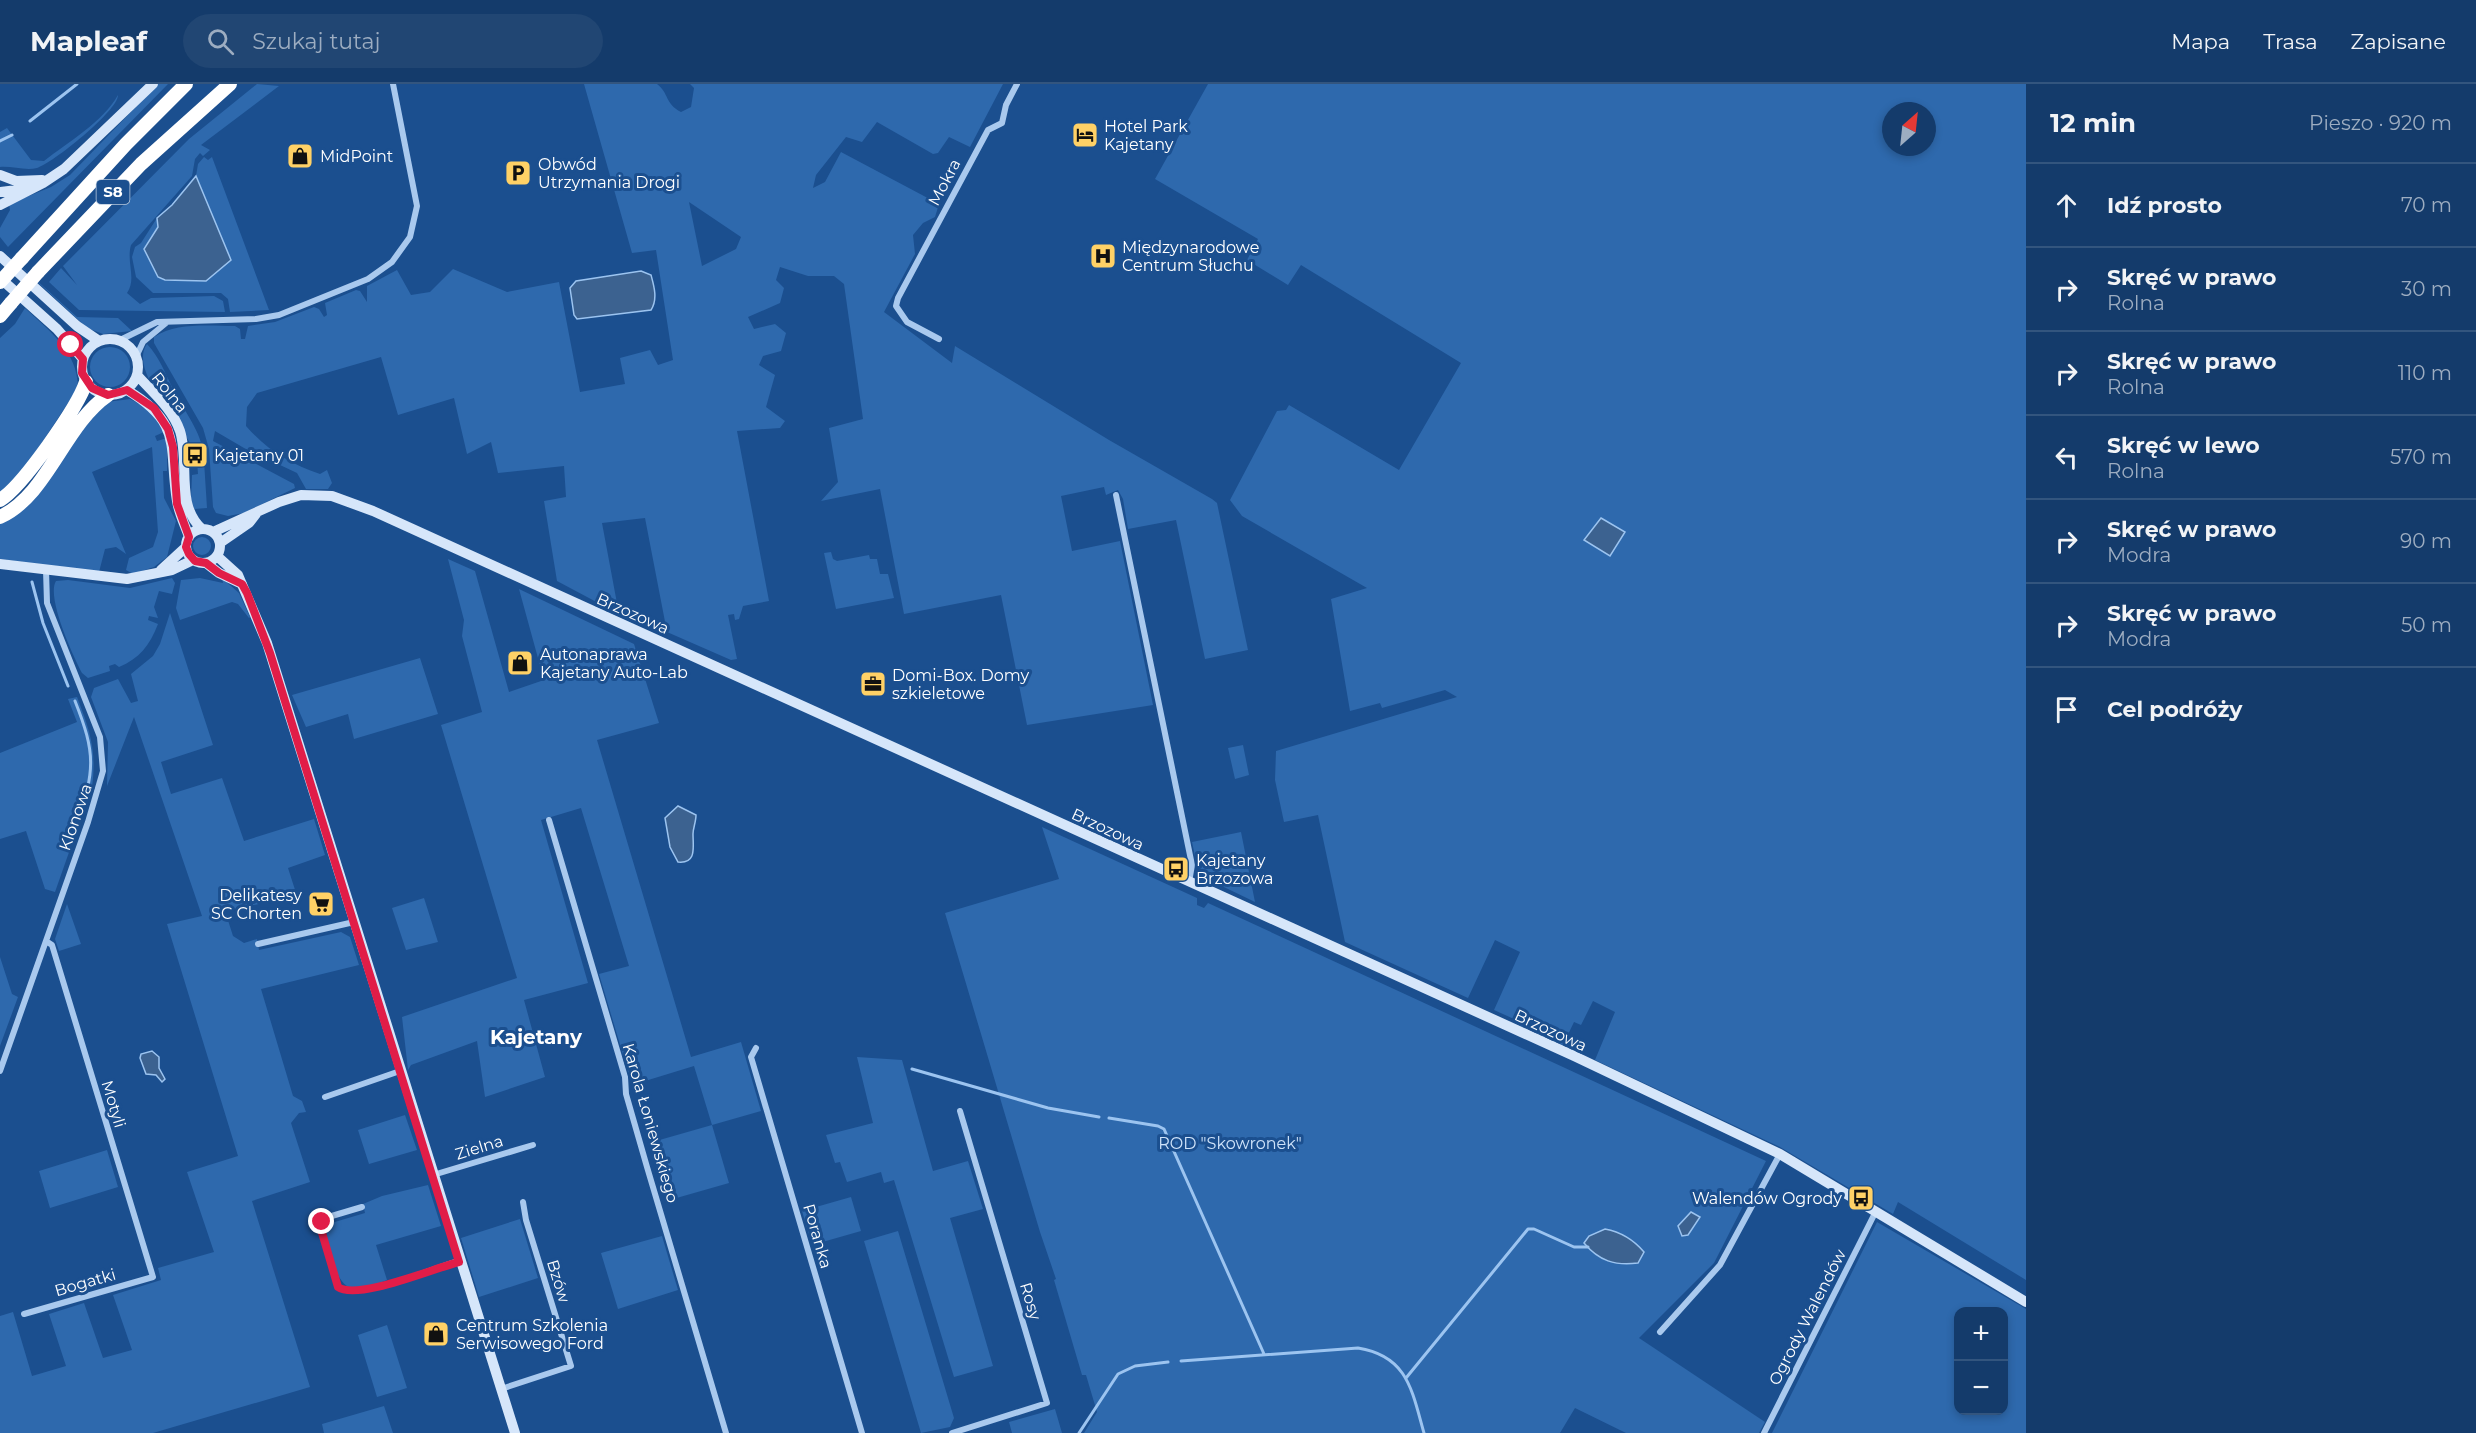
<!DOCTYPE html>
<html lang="pl">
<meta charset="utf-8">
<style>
:root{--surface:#143b6b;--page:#214673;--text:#f1f3f6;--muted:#9dadc1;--line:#33557e}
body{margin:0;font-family:Montserrat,sans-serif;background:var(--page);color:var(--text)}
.controls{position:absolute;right:18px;bottom:18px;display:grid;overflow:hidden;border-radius:12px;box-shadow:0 3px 9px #0003}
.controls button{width:54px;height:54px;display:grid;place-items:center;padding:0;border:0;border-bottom:2px solid var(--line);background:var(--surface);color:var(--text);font:30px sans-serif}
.compass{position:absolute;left:1882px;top:18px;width:54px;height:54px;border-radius:50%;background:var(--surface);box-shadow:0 3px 9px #0003;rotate:27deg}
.stop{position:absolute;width:18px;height:18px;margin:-14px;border:4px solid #e11d48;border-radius:50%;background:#fff}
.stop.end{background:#e11d48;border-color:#fff;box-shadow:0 2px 6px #0008}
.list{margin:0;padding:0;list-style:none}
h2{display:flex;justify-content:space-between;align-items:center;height:78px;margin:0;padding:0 24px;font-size:26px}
h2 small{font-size:20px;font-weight:400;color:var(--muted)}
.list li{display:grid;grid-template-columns:39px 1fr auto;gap:18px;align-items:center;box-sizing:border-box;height:84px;padding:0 24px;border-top:2px solid var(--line)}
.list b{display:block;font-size:22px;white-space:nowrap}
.list p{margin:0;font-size:20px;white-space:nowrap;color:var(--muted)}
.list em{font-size:20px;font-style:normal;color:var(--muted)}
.icon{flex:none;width:33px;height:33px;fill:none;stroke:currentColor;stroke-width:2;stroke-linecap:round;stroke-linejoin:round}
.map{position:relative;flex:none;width:2026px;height:1349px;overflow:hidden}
header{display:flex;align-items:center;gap:36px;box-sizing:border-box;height:84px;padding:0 30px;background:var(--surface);border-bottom:2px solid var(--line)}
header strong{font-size:28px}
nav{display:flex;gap:33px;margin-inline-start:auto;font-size:21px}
.search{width:420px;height:54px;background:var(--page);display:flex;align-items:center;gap:15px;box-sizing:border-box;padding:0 21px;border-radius:33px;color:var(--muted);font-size:22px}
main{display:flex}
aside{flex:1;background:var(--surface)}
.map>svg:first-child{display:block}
</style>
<header>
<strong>Mapleaf</strong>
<div class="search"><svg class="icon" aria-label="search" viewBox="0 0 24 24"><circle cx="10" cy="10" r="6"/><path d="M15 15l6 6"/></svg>Szukaj tutaj</div>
<nav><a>Mapa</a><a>Trasa</a><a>Zapisane</a></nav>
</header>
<main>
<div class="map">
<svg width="2026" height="1349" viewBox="0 0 2026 1349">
<rect width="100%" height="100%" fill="#1b4f8f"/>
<path fill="#2e69ad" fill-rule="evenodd" d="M158 0H168L8 163 0 153V144L10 126 9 120 51 103 70 91Z
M257 0 279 2 201 61 210 66 203 72 200 69 195 75 192 92 131 161C126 178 137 195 127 209L140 220 151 214 214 212 223 217 225 228 79 226 49 198 61 184 77 201 63 182 189 55Z
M584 0H657C669 9 665 20 681 28L691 23 694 4 690 0H1003L970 63 949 53 938 69 933 70 877 38 862 58 846 53 816 91 813 104 825 98 841 68 939 120 935 133 923 139 913 151 915 170 884 228 952 279 955 262 1109 356 1212 415 1217 419 1248 566 1205 575 1176 436 1128 445 1123 415 1118 406 1106 411 1104 403 1061 412 1072 467 1120 457 1153 621 1027 641 1001 511 904 530 880 405 821 417 838 398 829 344 863 335 844 200 834 192H808L780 183 776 196 784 204 780 219 748 233 754 245 775 240 786 249 781 267 763 272 759 281 775 291 766 323 785 337 780 344 737 347 769 517 743 522 739 535 735 536 734 530 728 531 737 575 731 576 667 548 645 434 602 439 619 530 557 497 544 417 566 413 564 382 498 389 491 358 467 370 454 314 398 331 381 273 257 309 247 323 246 342C267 366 290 380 320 390L327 386 332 399 328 405H306L297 389 244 364 215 347 213 357 294 400 295 404 244 429 228 432 216 429 213 423 209 365 203 344 154 259V253C177 238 208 242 235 242L240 245 241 255H245L248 242 275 238 314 223 319 225 324 233 327 231 325 219 356 206 360 207 367 218V202L397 186 411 211 430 208 453 185 507 208 559 198 580 308 625 300 620 274 650 266 658 281 673 276 656 166 632 169ZM689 118 741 153 736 165 702 182Z
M1208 0H2026V1196L1898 1118 1893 1130 1780 1063 1595 976 1615 928 1593 917 1581 941 1574 938 1563 961 1513 938 1514 935 1494 926 1520 868 1495 856 1468 914 1345 858 1318 731 1284 738 1275 696 1276 667 1457 613 1445 606 1382 624 1380 619 1350 627 1331 515 1367 504 1242 432 1230 416 1277 327 1286 326 1289 321 1399 386 1461 279 1301 181 1288 201 1247 176 1258 155 1155 95ZM1891 27H1927V63H1891Z
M118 11C119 26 52 80 37 84 26 87 12 82 0 83V48L7 44 31 76 44 77C68 58 103 38 118 11Z
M204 73 208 76 212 73 269 226 230 228 228 215 221 209H153L136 193 132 173 135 163 141 159 157 134 158 142 144 165 231 176 196 92 198 80Z
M0 163 77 233 118 234 132 247 103 250 87 244Z
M25 224C49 247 78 267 78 304L27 381 0 410V254L15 240Z
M147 260C160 274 165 289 173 305 185 329 201 346 204 373H197L196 363H192C181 338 128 286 147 260Z
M90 283a20 20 0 1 1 40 0a20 20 0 1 1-40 0Z
M130 315 153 327 164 348 155 352 157 357 167 354V387H163L164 414 176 437 167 473 154 483 133 490 126 486 129 474 153 463 158 448 152 363 92 388 126 470 116 463 105 465 99 488 0 475V439L107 318Z
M197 377H204L207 424 194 425 191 414 192 391 198 390Z
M193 462a9 9 0 1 1 18 0a9 9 0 1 1-18 0Z
M831 468 833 475 837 477 869 471 870 475H877L880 490H888L894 514 836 525 824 469Z
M448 475 475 487 509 608 544 596 519 505 634 560 659 639 597 656 691 973 741 958 761 1027 712 1041 729 1099 666 1117 649 1059 712 1041 694 982 632 1001 599 890 629 882 581 724 541 736 588 899 524 916 545 993 485 1013 477 957 411 981 408 986 402 933 517 894 441 641 482 628 462 552 464 536Z
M172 494 175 499 172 510 159 507 154 523 158 534 149 532 148 536 158 540C150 561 139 575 119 583L115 580 109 582 110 587 88 594 82 589C73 572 46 513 56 497L68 496 130 504Z
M200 494 223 499 222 494 239 509 250 533 249 534 238 520 232 518 180 536 176 524 181 496Z
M170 529 213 661 161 678 171 710 222 694 244 757 314 735 325 771 288 784 297 812 225 827 233 852 244 859 257 855 259 866 341 848 350 853 359 881 261 905 293 1012 302 1017 306 1028 299 1029 291 1039 310 1098 252 1117 310 1303 153 1349H0V1232L13 1228 32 1292 66 1282 49 1230 84 1219 103 1274 132 1266 113 1211 161 1196 158 1184 214 1168 187 1088 238 1072 167 840 202 832 134 633 107 702 108 658 91 613 94 604 118 595 131 619 138 617 131 590 153 572 160 560Z
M420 574 438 630 354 655 348 630 306 643 292 611Z
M77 613C90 647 97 667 92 703L55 808 45 805 26 747 0 755V669L77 638 68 615Z
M1243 661 1249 691 1235 695 1228 664Z
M1042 743 1197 814V821L1204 824 1208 819 1766 1077 1714 1179 1639 1254 1765 1338 1759 1349H1626L1575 1324 1560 1349H1084L1097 1328 1086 1291H1082L1054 1196 1056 1195 1040 1148 945 829 1059 795Z
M1241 748 1255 818 1199 791 1192 758Z
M424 814 438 858 406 866 392 824Z
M67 820 81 860 59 867 55 855Z
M0 873 12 910 18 913 0 962Z
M857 973 902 976 933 1087 968 1077 983 1125 950 1134 993 1282 954 1293 894 1096 884 1099 881 1088 847 1098 840 1078 835 1079 826 1051 873 1039Z
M405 1031 417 1066 369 1080 358 1046Z
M107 1066 118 1103 50 1124 39 1087Z
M428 1101 441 1142 376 1161 387 1196C379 1199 369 1203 360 1205 334 1209 330 1163 325 1145L328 1140 365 1129 363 1120 382 1112Z
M851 1113 861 1147 812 1161 802 1127Z
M520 1135 538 1194 479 1213 461 1154Z
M1877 1138 2026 1225V1349H1772ZM1958 1228H2004V1326H1958Z
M898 1147 954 1334 950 1343 921 1349 864 1157Z
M662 1152 678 1206 618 1225 601 1169Z
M387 1241 407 1304 377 1313 358 1251Z
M384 1322 393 1349H324L322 1340Z
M1055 1325 1062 1349H1012L1009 1338Z"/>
<path fill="#3c6290" stroke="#9cc4f0" stroke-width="1.5" d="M196 92 231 176 206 197 165 196 158 193 144 165 158 143 157 134 172 121Z
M641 187 651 191C654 202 658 215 651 226L577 235 574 231 570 204 576 197Z
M1601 434 1625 448 1610 472 1584 456Z
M678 722 696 731C696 738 693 744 693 750 693 763 697 780 678 778L670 763 665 734Z
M152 967 159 973V984L165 995 162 998 156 991 146 990 140 974 141 970Z
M1691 1128 1700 1133 1688 1151 1682 1152 1678 1142Z
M1605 1145C1621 1148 1633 1155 1644 1168L1638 1179C1615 1182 1599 1177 1584 1159L1589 1152Z"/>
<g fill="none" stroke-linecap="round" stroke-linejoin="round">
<path stroke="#9cc4f0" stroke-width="3" d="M30 37 77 0
M0 57 12 51
M32 498 43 539 68 602
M75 617C96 670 95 686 77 740
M912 985 1048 1024 1099 1033
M1109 1034 1158 1042 1164 1045 1264 1270
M1181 1277 1358 1264C1408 1272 1412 1307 1424 1349
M1406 1294 1528 1145H1534L1574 1163H1588
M1079 1349 1118 1290 1135 1282 1168 1278"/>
<path stroke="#a9c9ee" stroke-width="6" d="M939 255 907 238 896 222 898 214 988 46 1002 39 1006 21 1017 0
M120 256 157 238 256 235 279 231 368 195 392 178 410 153 417 122 393 0
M136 273 143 258 166 239
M1116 411 1192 781 1189 798
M549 736 625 993 626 1010 647 1083 726 1349
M258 860 354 838
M756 964 751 973 862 1349
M0 987 88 738 103 687 100 653 47 519 46 486
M325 1013 400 987
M433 1091 533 1061
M362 1123 325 1134 320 1142 338 1203C358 1217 434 1184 459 1177
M24 1230 153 1193 52 861 46 857
M1660 1248 1720 1181 1780 1070
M501 1305 571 1282 526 1136 523 1118
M952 1349 1047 1319 960 1027
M1764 1349 1875 1129"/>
<path stroke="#d6e6fa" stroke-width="10" d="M0 91 16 97 42 96
M0 108 25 105
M0 121 43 99 64 85 153 0
M0 172 77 242 99 257
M0 194 57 245 83 275
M82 283a28 28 0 1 1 56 0a28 28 0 1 1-56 0Z
M137 291C153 309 172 324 180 347 190 379 175 421 202 445
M127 306C184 340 168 362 177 417 179 430 185 441 189 453
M186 462a17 17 0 1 1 34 0a17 17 0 1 1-34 0Z
M213 448 279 418 301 411 332 412 373 427 1574 972 1780 1070 2026 1218
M220 459 249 439 256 430
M217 472 238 491 267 559 515 1349
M206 479 219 489 242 500
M0 480 127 495 172 486 193 476
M161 486 186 463"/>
<path stroke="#fff" stroke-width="14" d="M22 174 126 60 186 0
M38 188 141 80 230 0
M0 232 11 219
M0 416C22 403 78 323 86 298
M0 433C48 411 64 341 108 311"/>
<path stroke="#fff" stroke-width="14" d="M0 198 22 174
M11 219 38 188"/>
</g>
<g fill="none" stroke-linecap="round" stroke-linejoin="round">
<path stroke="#e11d48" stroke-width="8" d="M71 261 83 275 82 289 92 304 108 311 127 306 154 324 168 345 173 363 177 420 189 453 186 463 189 470 195 477 206 479 219 489 242 500 247 509 270 569 459 1178C434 1184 357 1217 338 1203L320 1142 322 1138"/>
</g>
<defs>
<symbol id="hotel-square" viewBox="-11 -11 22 22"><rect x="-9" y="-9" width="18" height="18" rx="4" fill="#ffd166" stroke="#1b4f8f"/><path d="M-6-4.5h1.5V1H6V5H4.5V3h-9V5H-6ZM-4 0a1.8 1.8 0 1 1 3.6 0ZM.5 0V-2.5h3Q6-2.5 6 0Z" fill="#111"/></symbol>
<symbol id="shop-square" viewBox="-11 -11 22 22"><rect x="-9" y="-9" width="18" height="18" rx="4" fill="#ffd166" stroke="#1b4f8f"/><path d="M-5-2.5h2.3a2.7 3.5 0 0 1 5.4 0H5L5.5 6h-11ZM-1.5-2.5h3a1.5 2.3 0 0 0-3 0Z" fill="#111"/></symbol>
<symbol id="parking-square" viewBox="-11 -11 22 22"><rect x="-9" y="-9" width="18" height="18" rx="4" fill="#ffd166" stroke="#1b4f8f"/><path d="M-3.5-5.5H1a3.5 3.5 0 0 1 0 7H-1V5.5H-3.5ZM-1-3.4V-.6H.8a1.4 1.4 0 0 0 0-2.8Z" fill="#111"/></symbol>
<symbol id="hospital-square" viewBox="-11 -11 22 22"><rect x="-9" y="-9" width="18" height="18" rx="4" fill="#ffd166" stroke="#1b4f8f"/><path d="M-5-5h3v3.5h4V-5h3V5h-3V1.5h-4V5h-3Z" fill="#111"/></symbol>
<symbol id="bus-square" viewBox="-11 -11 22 22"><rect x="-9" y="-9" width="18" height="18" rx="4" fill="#ffd166" stroke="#1b4f8f"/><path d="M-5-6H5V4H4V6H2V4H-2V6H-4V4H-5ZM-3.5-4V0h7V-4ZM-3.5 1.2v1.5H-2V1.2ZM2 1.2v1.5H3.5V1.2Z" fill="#111"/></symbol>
<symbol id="office-square" viewBox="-11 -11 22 22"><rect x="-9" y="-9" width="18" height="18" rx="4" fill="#ffd166" stroke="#1b4f8f"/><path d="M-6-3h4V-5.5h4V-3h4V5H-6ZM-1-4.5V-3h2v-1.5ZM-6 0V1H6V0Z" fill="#111"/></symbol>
<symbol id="supermarket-square" viewBox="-11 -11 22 22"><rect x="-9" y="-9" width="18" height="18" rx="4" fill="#ffd166" stroke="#1b4f8f"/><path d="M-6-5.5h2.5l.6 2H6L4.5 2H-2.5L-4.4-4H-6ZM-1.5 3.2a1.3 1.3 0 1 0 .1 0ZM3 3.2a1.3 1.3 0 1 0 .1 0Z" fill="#111"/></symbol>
</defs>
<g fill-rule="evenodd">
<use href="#hotel-square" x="1070" y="36" width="30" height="30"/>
<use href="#shop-square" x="285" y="57" width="30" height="30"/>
<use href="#parking-square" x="503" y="74" width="30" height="30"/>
<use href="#hospital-square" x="1088" y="157" width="30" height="30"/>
<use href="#bus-square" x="180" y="356" width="30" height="30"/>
<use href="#shop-square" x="505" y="564" width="30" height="30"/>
<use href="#office-square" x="858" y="585" width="30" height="30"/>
<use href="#bus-square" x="1161" y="770" width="30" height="30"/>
<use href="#supermarket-square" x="306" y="805" width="30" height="30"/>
<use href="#bus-square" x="1846" y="1099" width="30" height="30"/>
<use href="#shop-square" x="421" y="1235" width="30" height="30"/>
</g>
<g text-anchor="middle" stroke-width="6" stroke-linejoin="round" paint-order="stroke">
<rect fill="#1b4f8f" stroke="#bbcadd" stroke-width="1.5" x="96.5" y="96" width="33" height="24" rx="4.5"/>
<g font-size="15" font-weight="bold" fill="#fff">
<text x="113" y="113">S8</text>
</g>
<g font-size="16" fill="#fff" stroke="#1b4f8f" text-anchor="start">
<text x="1104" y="48">Hotel Park<tspan x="1104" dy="18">Kajetany</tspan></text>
<text x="320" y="78">MidPoint</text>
<text x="538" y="86">Obwód<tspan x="538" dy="18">Utrzymania Drogi</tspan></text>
<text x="1122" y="169">Międzynarodowe<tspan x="1122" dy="18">Centrum Słuchu</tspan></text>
<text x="214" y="377">Kajetany 01</text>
<text x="540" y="576">Autonaprawa<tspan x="540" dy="18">Kajetany Auto-Lab</tspan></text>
<text x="892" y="597">Domi-Box. Domy<tspan x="892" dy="18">szkieletowe</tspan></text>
<text x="1196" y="782">Kajetany<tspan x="1196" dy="18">Brzozowa</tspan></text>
<text x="302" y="817" text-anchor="end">Delikatesy<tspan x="302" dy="18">SC Chorten</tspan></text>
<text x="1842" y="1120" text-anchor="end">Walendów Ogrody</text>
<text x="456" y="1247">Centrum Szkolenia<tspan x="456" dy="18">Serwisowego Ford</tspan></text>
</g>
<g font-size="16" fill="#fff" stroke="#1b4f8f">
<text transform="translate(944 98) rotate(-62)" y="6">Mokra</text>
<text transform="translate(170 308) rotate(51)" y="6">Rolna</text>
<text transform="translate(633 529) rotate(24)" y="6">Brzozowa</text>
<text transform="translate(75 733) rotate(-71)" y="6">Klonowa</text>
<text transform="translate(1108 745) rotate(25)" y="6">Brzozowa</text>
<text transform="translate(1551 946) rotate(25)" y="6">Brzozowa</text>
<text transform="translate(114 1020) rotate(73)" y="6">Motyli</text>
<text transform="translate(651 1039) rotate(74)" y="6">Karola Łoniewskiego</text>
<text transform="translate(479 1063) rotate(-17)" y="6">Zielna</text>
<text transform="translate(818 1152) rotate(74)" y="6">Poranka</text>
<text transform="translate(559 1197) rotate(73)" y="6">Bzów</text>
<text transform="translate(85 1198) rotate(-16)" y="6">Bogatki</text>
<text transform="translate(1031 1217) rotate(73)" y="6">Rosy</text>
<text transform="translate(1807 1233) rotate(-63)" y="6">Ogrody Walendów</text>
</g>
<g font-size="16" fill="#cfe3fa" stroke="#1b4f8f">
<text x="1230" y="1065">ROD "Skowronek"</text>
</g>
<g font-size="20" font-weight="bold" fill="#fff" stroke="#1b4f8f">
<text x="536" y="960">Kajetany</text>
</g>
</g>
</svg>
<div class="controls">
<button>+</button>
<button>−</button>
</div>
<svg class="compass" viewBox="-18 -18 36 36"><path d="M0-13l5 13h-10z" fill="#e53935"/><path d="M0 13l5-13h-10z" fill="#9dadc1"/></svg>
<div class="stop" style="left:71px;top:261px"></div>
<div class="stop end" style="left:322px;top:1138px"></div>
</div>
<aside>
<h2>12 min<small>Pieszo · 920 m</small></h2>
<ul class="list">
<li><svg class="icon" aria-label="ahead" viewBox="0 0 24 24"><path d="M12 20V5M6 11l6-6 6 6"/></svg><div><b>Idź prosto</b></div><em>70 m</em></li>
<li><svg class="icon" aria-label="right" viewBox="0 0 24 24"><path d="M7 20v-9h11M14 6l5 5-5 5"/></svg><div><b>Skręć w prawo</b><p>Rolna</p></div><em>30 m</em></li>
<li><svg class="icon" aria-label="right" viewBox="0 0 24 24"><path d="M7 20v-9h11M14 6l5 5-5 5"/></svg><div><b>Skręć w prawo</b><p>Rolna</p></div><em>110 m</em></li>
<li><svg class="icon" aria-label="left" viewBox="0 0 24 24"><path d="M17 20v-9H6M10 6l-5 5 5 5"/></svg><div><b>Skręć w lewo</b><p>Rolna</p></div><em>570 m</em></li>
<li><svg class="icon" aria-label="right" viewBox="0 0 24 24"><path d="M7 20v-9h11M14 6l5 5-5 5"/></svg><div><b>Skręć w prawo</b><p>Modra</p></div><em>90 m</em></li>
<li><svg class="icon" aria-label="right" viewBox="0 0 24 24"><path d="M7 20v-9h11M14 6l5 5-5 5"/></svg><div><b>Skręć w prawo</b><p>Modra</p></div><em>50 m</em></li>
<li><svg class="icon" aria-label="arrive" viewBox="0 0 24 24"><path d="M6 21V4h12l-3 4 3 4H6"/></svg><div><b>Cel podróży</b></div></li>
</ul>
</aside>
</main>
